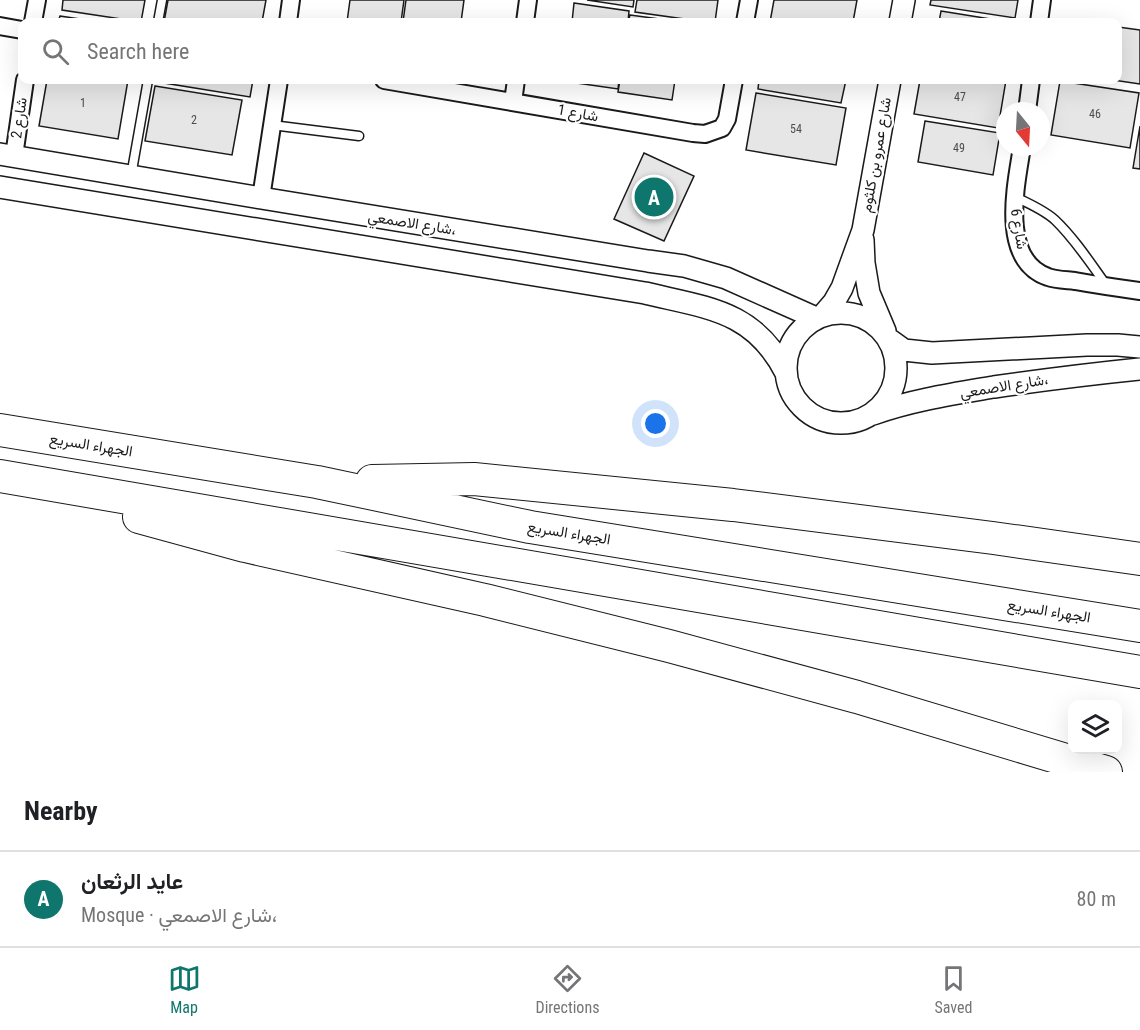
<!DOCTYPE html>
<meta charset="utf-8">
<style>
:root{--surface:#fff;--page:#f2f2f2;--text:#202124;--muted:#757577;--line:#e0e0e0;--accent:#0f766e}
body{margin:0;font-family:"Roboto Condensed",Vazirmatn,sans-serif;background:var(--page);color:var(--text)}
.controls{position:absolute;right:18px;bottom:18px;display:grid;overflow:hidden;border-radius:12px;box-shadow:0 6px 24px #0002}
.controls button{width:54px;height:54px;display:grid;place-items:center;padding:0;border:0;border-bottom:2px solid var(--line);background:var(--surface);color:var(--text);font:30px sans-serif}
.compass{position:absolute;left:996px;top:102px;width:54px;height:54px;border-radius:50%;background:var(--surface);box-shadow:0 6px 24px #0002;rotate:162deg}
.you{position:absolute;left:656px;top:424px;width:21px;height:21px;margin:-15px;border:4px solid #fff;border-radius:50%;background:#1a73e8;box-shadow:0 0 0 9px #1a73e833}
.badge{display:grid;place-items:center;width:39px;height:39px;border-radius:50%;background:var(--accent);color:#fff;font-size:20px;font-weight:700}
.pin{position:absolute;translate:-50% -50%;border:3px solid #fff;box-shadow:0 2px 6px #0006}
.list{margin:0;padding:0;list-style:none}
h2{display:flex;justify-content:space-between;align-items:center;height:78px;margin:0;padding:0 24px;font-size:26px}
h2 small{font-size:20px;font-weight:400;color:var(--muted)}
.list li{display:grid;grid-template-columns:39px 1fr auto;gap:18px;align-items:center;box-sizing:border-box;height:96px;padding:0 24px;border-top:2px solid var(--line)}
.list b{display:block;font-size:22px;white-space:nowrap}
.list p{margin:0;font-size:20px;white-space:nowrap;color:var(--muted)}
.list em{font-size:20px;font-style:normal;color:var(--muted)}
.icon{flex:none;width:33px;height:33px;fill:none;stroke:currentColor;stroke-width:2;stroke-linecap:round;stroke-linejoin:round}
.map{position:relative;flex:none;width:1140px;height:772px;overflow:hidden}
.search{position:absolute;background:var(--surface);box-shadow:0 6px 24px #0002;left:18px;right:18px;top:18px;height:66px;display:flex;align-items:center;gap:15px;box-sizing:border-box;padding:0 21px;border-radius:12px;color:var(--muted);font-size:22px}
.sheet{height:174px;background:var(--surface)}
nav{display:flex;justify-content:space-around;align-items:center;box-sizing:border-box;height:84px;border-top:2px solid var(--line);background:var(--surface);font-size:16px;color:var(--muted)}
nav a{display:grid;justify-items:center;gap:3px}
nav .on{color:var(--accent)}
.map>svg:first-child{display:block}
</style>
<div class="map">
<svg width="1140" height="772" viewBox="0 0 1140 772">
<rect width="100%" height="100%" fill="#fff"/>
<path fill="#e6e6e6" stroke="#1a1a1a" stroke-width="1.5" d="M63 0H145L141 22 62 10Z
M168 0H266L262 22H164Z
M350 0H404L401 22H347Z
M406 0H464L461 22H403Z
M587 0H634L633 7Z
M637 0H718L715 22H706L635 12Z
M774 0H857L853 22H770Z
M931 0H1018L1015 18 930 5Z
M574 3 629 11 628 22H572Z
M941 11 1009 22H939Z
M630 15 682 22H628Z
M60 16 100 22H58Z
M1118 27 1140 30V84L1113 80H1118Z
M47 80H128L118 139 39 126Z
M158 80H253L250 97 158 82Z
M563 80H619L618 89 563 81Z
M620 80H675L672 100 618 92Z
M759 80H846L841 103 758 89Z
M920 80H1006L998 128 914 114Z
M1060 81 1139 93 1130 148 1051 135Z
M155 86 242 100 232 155 145 141Z
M756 93 846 108 836 165 746 150Z
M925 121 1000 133 993 175 918 162Z
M1140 126V169L1133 168Z
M644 153 694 176 664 241 614 219Z"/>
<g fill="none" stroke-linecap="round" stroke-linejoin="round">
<defs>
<path id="service" d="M158 22 162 0
M272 125 359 136
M131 176 148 80
M1015 197C1028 203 1044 210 1055 220 1075 239 1091 264 1107 286"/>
<path id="minor" d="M33 22 37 0
M288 22 291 0
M525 22 528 0
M745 22 749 0
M1039 22 1042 0
M0 26 22 30
M384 80 693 133 705 134 722 128 727 119 734 80
M513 102 516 80
M1027 111 1031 80
M1022 147C1016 185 999 260 1048 277 1056 280 1067 280 1075 281 1097 285 1118 288 1140 291
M14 156 25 80
M261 198 279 80"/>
<path id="tertiary" d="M900 22 904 0
M0 154 261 198 648 261 684 266 726 278 816 318
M0 187 645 293C707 308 754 310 786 373
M863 240 864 263 869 293 885 331
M786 368a55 55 0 1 1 110 0a55 55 0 1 1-110 0Z
M822 316 834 302 842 288 863 230 890 80
M890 340 904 350 932 353 1087 345H1118L1140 347
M873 414C913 400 953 394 994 387 1043 380 1091 374 1140 369"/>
<path id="motorway" d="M0 430 317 482 530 527 1140 626
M0 476 1140 672
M372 481 474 479 733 505 993 538 1140 559
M139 517 245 546 485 600 669 646 857 697 1106 772"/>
</defs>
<use href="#service" stroke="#1a1a1a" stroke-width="11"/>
<use href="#minor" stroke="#1a1a1a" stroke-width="20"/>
<use href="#tertiary" stroke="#1a1a1a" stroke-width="24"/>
<use href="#motorway" stroke="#1a1a1a" stroke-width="34"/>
<use href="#service" stroke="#fff" stroke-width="8"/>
<use href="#minor" stroke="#fff" stroke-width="16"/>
<use href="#tertiary" stroke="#fff" stroke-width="21"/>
<use href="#motorway" stroke="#fff" stroke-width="32"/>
</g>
<g text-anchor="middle" stroke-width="4.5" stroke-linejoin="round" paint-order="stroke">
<g font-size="12" fill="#4d4d4d">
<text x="960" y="101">47</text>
<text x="83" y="107">1</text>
<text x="1095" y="118">46</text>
<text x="194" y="124">2</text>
<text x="796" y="133">54</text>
<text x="959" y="152">49</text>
</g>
<g font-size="15" fill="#1a1a1a" stroke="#fff">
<text transform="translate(578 113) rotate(10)" y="5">شارع 1</text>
<text transform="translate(19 118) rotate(-82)" y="5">شارع 2</text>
<text transform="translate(876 155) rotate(-80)" y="5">شارع عمرو بن كلثوم</text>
<text transform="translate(412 223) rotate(9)" y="5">شارع الاصمعي،</text>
<text transform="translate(1019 229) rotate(81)" y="5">شارع 6</text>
<text transform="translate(1004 386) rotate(-9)" y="5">شارع الاصمعي،</text>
<text transform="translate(91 445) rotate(9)" y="5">الجهراء السريع</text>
<text transform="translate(569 533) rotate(9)" y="5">الجهراء السريع</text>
<text transform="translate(1049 611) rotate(9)" y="5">الجهراء السريع</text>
</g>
</g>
</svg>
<div class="controls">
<button><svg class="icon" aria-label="layers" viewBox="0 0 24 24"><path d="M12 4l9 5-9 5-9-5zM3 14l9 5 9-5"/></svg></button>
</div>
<svg class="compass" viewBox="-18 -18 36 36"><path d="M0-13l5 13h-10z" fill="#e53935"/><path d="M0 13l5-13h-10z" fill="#757577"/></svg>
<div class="you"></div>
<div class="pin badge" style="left:654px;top:197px">A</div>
<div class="search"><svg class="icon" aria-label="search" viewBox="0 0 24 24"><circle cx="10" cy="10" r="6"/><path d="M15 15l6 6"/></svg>Search here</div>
</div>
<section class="sheet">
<h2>Nearby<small></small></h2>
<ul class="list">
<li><span class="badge">A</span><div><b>عايد الرثعان</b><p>Mosque · شارع الاصمعي،</p></div><em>80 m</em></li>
</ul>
</section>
<nav>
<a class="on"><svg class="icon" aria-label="map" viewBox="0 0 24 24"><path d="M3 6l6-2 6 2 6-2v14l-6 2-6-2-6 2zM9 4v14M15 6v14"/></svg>Map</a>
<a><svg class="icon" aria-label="directions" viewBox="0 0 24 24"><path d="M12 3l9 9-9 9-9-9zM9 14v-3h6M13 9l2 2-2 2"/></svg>Directions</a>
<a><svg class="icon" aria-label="saved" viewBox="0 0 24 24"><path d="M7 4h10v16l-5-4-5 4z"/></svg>Saved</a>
</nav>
